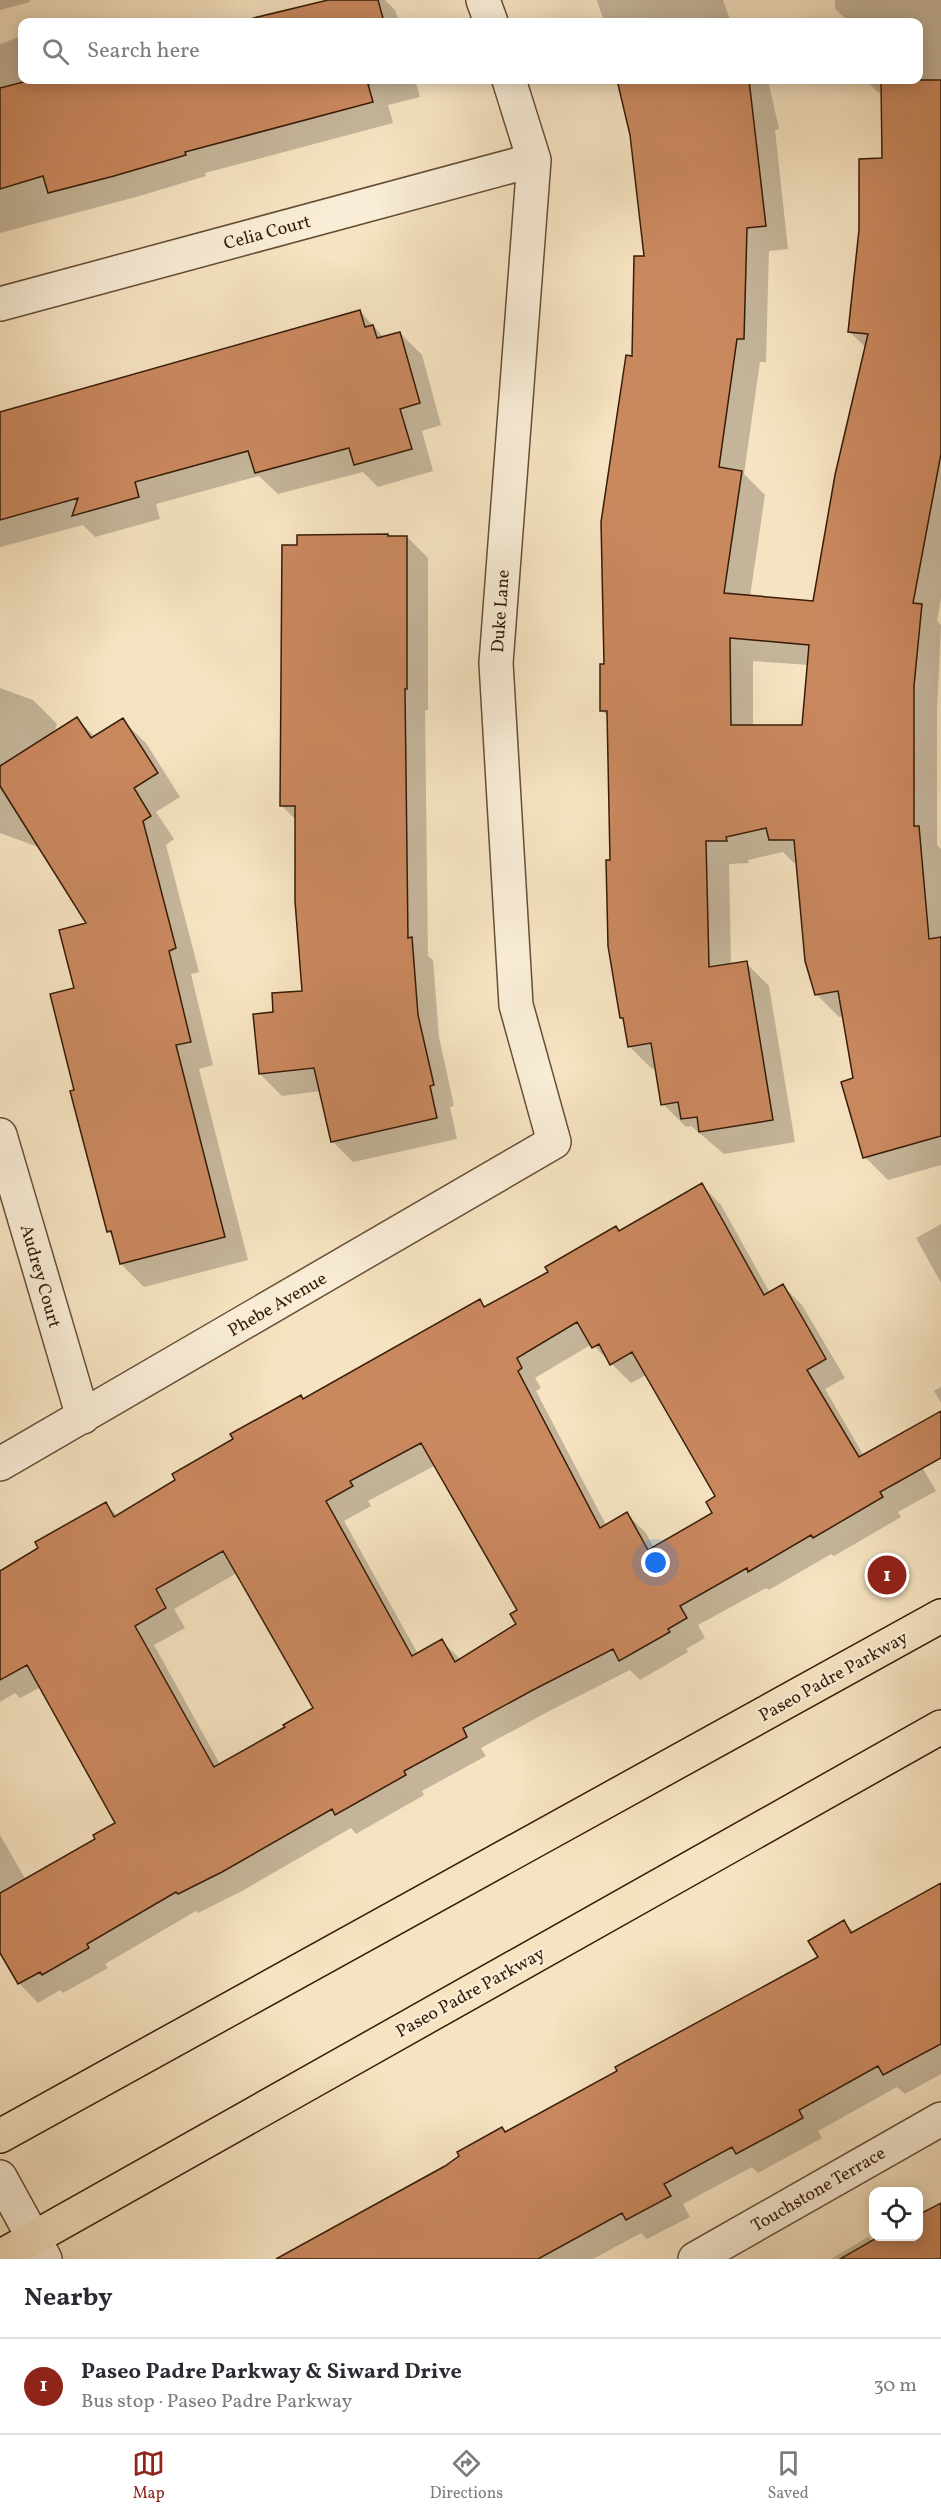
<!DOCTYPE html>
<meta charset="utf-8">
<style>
:root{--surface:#fff;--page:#f7f7f7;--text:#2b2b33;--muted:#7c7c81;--line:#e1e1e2;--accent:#8f2418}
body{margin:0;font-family:Vollkorn,serif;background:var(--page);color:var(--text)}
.controls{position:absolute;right:18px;bottom:18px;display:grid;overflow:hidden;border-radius:12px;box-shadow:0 3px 15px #0003}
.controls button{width:54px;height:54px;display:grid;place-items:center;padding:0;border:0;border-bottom:2px solid var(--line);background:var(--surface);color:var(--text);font:30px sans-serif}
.you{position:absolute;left:656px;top:1563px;width:21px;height:21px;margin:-15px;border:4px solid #fff;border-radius:50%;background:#1a73e8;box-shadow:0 0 0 9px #1a73e833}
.badge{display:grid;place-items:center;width:39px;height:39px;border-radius:50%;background:var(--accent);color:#fff;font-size:20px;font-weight:700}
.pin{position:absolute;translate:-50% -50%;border:3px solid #fff;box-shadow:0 2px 6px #0006}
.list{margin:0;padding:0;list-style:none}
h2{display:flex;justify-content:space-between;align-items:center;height:78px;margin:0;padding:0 24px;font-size:26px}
h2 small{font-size:20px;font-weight:400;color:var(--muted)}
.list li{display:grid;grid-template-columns:39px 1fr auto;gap:18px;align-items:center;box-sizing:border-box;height:96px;padding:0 24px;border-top:2px solid var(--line)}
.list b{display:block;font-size:22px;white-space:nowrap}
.list p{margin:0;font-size:20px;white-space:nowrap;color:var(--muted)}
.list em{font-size:20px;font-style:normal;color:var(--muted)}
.icon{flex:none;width:33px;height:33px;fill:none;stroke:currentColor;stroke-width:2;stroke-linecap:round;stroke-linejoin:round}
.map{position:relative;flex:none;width:941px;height:2259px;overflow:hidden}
.search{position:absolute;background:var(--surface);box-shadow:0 3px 15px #0003;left:18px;right:18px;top:18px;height:66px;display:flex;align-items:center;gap:15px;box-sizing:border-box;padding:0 21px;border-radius:12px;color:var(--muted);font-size:22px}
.sheet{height:174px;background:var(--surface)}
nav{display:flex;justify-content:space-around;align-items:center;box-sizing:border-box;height:84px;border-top:2px solid var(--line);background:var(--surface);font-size:16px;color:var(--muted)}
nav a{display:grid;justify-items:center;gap:3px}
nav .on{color:var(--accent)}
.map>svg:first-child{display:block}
</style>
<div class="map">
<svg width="941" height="2259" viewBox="0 0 941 2259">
<rect width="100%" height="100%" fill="#f6e3c1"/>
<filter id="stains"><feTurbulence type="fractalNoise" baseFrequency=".00333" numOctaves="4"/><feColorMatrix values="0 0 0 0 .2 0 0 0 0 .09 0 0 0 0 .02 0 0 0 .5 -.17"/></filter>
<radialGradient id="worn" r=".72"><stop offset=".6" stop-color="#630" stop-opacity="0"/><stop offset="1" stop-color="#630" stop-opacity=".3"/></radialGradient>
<path fill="#0003" fill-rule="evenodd" d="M0 0H30V2L0 10Z
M333 0H385L395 10 399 22H243Z
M597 0H723L731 22H604Z
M835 0H941V598L937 621 941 625 937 710V845L941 849V1165L888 1180 865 1157 844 1016 839 1017 816 994 798 862 794 863 783 852 748 860 749 863 729 864 731 965 746 963 769 986 795 1142 724 1154 691 1126 686 1127 663 1104 657 1068 652 1069 629 1046 625 1022 621 1018 612 862 609 717 602 711 634 358 646 258 631 134 618 80H768L779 129 775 130 788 249 769 251 766 362H760L744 474 765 495 750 597 814 603 866 348 850 332 884 160 883 93H879L865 80H918V22H849L835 9ZM753 661 809 665 803 727H753Z
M22 36V80H415L420 97 388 105 393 123 205 173 206 176 136 197 0 233V44Z
M360 311 384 338 400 333 422 355 441 425 422 431 433 471 378 487 363 472 278 494 259 476 156 504 160 519 95 537 83 525 0 547V411L17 406 19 408Z
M388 535 407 537 428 558V710H425L428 956 433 960 439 1037 454 1106 450 1107 457 1139 353 1162 332 1141 321 1091 282 1096 261 1075 254 1015 274 1014 303 992 297 821 282 806 299 546Z
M0 688 33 700 57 724 54 733 77 719 95 737 122 720 146 743 180 797 156 812 174 839 166 845 199 972 191 974 213 1065 199 1069 248 1260 144 1287 121 1264 114 1237 108 1231 76 989 89 924 41 848 0 833Z
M702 1185 721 1205 770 1293 783 1286 802 1305 845 1378 825 1389 864 1456 916 1457 936 1491 898 1512 901 1517 834 1556 831 1554 769 1590 766 1588 698 1625 705 1638 686 1649 688 1652 640 1680 630 1670 553 1709 481 1748 486 1756 422 1791 424 1795 356 1834 351 1828 242 1891 198 1913 196 1911 105 1964 108 1968 63 1993 60 1990 38 2003 19 1983 0 1949V1835L26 1880 97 1839 117 1823 41 1687 20 1698 15 1693 0 1702V1572L40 1549 105 1504 118 1516 177 1481 301 1397 304 1400 480 1301 486 1307 550 1272 616 1228 620 1232ZM592 1344 631 1383 646 1375 718 1497 714 1513 654 1548 646 1533 627 1514 606 1525 536 1391 541 1388 535 1378ZM436 1465 519 1611 518 1625 461 1660 442 1641 418 1654 344 1521 371 1506 368 1501ZM237 1573 315 1709 287 1728 221 1766 154 1645 185 1628 174 1609Z
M941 1224V1283L916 1238Z
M941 1387V1403L934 1391Z
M941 1884V2074L905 2094 897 2087 818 2131 822 2138 758 2173 752 2167 683 2204 690 2217 647 2239 641 2233 593 2259H275L446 2168 502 2129 506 2133 820 1958 844 1922 854 1932Z
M941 2204V2259H831L868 2237 873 2242 918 2236Z"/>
<path fill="#ca885f" stroke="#361c06" stroke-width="1.5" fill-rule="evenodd" d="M328 0H378L384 22H237Z
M31 80H384L368 84 373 102 185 152 186 155 114 176 48 193 43 176 0 189V88Z
M617 80H749L766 226 747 228 744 339H737L719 467 742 471 724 593 813 601 835 475 868 334 848 332 859 230V159L882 158 881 80H941V454L913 603 922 604 914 686V826H919L929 939 941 937V1136L863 1158 841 1082 853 1078 838 991 815 995 805 961 794 840H769L766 828 726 837 727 841H706L709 967 747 961 773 1120 699 1132 697 1117 681 1119 678 1102 661 1105 651 1043 628 1047 623 1018H620L608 946 606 860H610L607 711H600V664H604L601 522 626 355 632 356 634 256H644L630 135ZM730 638 809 645 802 725H731Z
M360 310 365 327 373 325 377 338 400 332 420 403 400 409 412 449 354 465 349 448 255 473 248 451 135 482 139 497 72 516 78 498 0 520V412Z
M388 534V536H407V689H405L408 938 412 937 418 1015 434 1085 430 1086 437 1118 331 1142 314 1068 259 1074 253 1014 273 1012 272 993 302 991 295 901V806H280L282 545H297V535Z
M77 717 91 738 123 718 158 773 134 788 151 816 143 821 176 948 169 951 191 1042 176 1045 225 1237 120 1264 111 1231 107 1232 70 1091 74 1090 50 994 74 988 59 930 86 923 0 786V766Z
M702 1183 764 1295 783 1284 826 1359 807 1370 859 1457 941 1411V1458L880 1492 883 1497 813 1538 811 1535 748 1572 747 1568 680 1606 687 1618 668 1629 670 1632 619 1661 613 1649 533 1690 463 1728 467 1737 404 1771 406 1775 335 1815 332 1809 222 1872 178 1894 176 1892 87 1944 89 1948 42 1975 40 1972 18 1984 0 1953V1893L95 1839 93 1835 115 1823 27 1665 0 1680V1571L38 1548 35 1542 106 1502 114 1517 175 1480 172 1474 233 1439 230 1434 301 1395 303 1399 480 1299 484 1307 548 1272 545 1267 616 1226 619 1231ZM577 1322 592 1348 599 1344 610 1365 632 1352 715 1496 706 1502 712 1513 648 1550 627 1512 600 1528 518 1371 522 1368 517 1358ZM421 1443 517 1610 510 1614 516 1624 455 1662 442 1639 412 1656 326 1501 353 1486 350 1481ZM223 1551 313 1708 283 1725 285 1727 214 1767 135 1626 166 1608 156 1589Z
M941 1883V2044L883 2075 878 2066 799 2110 803 2118 736 2154 732 2147 664 2184 671 2196 626 2220 622 2213 538 2259H276L445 2166 459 2156 457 2152 502 2127 505 2132 617 2071 615 2067 818 1957 808 1941 844 1920 851 1933Z
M941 2203V2259H840L880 2236H918V2215Z"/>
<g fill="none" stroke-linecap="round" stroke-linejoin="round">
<defs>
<path id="minor" d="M483 0 491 22
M0 304 534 160
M0 1135 83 1417
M0 1464 554 1142 516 1005 496 663 534 160 509 80
M0 2177 45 2259
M695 2259 941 2119"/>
<path id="major" d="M0 2136 941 1616
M0 2257 941 1727"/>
</defs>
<use href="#minor" stroke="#664e35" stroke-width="36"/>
<use href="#major" stroke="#361c06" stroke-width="36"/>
<use href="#minor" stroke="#f9edd7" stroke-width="33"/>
<use href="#major" stroke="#f6e3c1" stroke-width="33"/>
</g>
<g text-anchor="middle" stroke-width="4.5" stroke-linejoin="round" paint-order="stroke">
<g font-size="18" fill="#361c06" stroke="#f9edd7">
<text transform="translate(267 232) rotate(-15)" y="6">Celia Court</text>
<text transform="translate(500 611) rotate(-86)" y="6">Duke Lane</text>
<text transform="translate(41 1276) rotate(74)" y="6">Audrey Court</text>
<text transform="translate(277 1304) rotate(-30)" y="6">Phebe Avenue</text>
<text transform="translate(833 1676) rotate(-29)" y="6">Paseo Padre Parkway</text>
<text transform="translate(470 1992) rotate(-29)" y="6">Paseo Padre Parkway</text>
<text transform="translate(818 2189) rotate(-30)" y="6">Touchstone Terrace</text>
</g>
</g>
<rect width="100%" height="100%" filter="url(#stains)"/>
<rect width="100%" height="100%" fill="url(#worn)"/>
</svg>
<div class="controls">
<button><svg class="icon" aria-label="locate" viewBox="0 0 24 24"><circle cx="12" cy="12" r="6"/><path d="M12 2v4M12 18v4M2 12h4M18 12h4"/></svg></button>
</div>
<div class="you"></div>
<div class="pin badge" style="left:887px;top:1575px">1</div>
<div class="search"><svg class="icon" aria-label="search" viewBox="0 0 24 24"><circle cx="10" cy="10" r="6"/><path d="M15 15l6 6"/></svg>Search here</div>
</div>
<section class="sheet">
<h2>Nearby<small></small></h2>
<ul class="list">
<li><span class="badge">1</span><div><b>Paseo Padre Parkway &amp; Siward Drive</b><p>Bus stop · Paseo Padre Parkway</p></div><em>30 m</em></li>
</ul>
</section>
<nav>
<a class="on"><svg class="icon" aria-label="map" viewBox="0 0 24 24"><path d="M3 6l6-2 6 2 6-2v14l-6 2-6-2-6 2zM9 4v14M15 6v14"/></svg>Map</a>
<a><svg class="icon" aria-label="directions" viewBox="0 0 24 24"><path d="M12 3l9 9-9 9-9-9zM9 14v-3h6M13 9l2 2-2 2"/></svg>Directions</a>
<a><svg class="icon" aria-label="saved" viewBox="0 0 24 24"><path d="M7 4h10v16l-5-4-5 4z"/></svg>Saved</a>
</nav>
